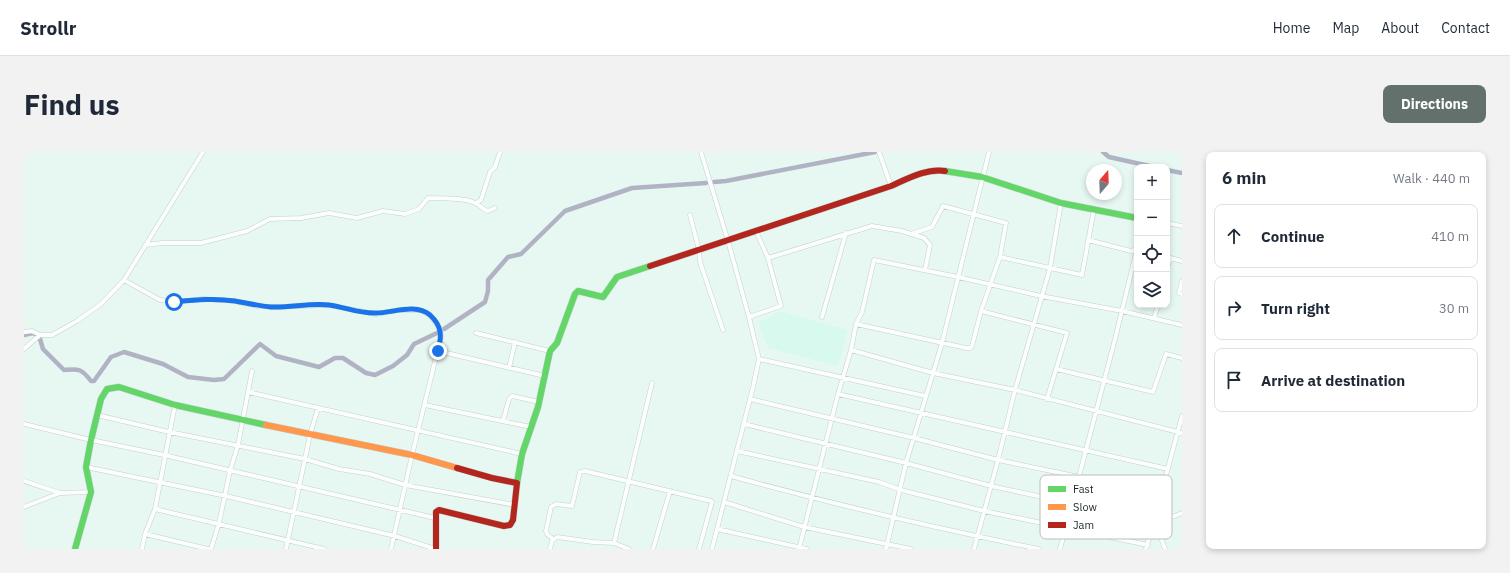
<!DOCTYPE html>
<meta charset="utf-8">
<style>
:root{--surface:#fff;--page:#f2f2f3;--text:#1f2937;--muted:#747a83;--line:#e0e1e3;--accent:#62716c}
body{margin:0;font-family:"IBM Plex Sans",sans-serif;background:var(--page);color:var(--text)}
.controls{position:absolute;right:12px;top:12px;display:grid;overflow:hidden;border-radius:8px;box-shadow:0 2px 6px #0003}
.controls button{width:36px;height:36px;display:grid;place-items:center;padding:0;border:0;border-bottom:1px solid var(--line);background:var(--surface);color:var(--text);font:20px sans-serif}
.compass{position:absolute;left:1062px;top:12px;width:36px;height:36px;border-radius:50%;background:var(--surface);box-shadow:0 2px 6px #0003;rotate:19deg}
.stop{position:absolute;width:12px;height:12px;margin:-9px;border:3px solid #1a73e8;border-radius:50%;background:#fff}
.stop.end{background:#1a73e8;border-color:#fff;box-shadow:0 1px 4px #0008}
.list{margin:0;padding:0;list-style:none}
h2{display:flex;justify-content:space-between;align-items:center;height:52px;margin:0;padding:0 16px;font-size:17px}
h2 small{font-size:13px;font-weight:400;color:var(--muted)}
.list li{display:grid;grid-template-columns:26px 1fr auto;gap:12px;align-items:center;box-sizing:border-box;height:64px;margin:0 8px 8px;padding:0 8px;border:1px solid var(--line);border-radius:8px}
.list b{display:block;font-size:15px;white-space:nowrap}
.list em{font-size:13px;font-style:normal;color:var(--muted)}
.icon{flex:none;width:22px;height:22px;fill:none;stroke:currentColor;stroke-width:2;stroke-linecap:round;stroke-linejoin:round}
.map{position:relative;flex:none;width:1158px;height:397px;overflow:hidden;border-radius:8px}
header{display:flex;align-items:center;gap:24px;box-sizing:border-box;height:56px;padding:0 20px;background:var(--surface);border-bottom:1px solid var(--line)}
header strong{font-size:19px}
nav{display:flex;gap:22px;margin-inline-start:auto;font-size:14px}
.intro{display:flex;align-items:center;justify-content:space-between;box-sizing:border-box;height:96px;padding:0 24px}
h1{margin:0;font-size:28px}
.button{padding:10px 18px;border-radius:8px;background:var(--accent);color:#fff;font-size:14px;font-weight:700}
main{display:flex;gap:24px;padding:0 24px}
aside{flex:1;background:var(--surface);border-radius:8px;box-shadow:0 2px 6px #0003}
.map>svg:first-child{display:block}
</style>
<header>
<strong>Strollr</strong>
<nav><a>Home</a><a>Map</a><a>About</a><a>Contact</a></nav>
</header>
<div class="intro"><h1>Find us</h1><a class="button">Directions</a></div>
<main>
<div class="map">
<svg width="1158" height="397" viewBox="0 0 1158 397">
<rect width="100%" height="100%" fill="#e7f8f2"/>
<path fill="#d8f9ee" d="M755 159 824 178 814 214 744 196 734 171Z"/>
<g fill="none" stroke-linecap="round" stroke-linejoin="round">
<path stroke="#b2b2c5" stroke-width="4.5" d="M1079 0 1085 5 1130 15
M1143 18 1158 21
M690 30 702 29 851 0
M420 177 461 150 464 139V128L484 105 497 102 541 59 608 36 682 31
M0 183 9 181 11 182
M16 187 19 197 40 218C55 217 57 216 67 229H70L87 205 100 200 139 212 164 225 190 228 200 227 236 192 252 204 295 215 311 206H319L342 221 351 223 369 214 383 203 390 192 413 181"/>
<defs>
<path id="street" d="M677 0 704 89 725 165 735 207 729 235 688 397
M855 0 867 34
M452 51 457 48 466 20 471 15 476 0
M666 63 675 98 676 110 699 178
M1143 71 1158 74
M1064 88 1107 99 1113 97
M122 93 138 91H177L223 79 246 67 277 66 305 61 333 66 359 59 381 62 395 57 404 46C419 47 438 45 451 51 456 53 458 57 464 59L471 56
M976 105 1058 123 1070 57
M1143 105 1158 109
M744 106 848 74 878 79 900 86 906 93 901 118
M1143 117 1146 106
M100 128 136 148 151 150 179 147 210 149 233 154 248 155 304 153 352 162 374 158H396L406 163 416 177 417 185 388 303 367 397
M1158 129 1155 141 1158 142
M957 159 1043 181 1023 247
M725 165 757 154 744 106 732 79
M798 165 822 81
M1130 166 1134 153
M832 172 942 196H946L948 194 957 159 976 105 982 71 919 54 908 75 887 82
M0 180 8 179 16 183H28L53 169 77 152 100 128 179 0
M452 181 526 199
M0 197 16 183
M827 198 909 221 991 238 1158 281
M414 199 521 224
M735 207 901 244
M485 216 491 190
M1032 217 1129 240 1142 202 1158 206
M224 240 498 302
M814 242 1144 317
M726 247 890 286 974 308 1138 342
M401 253 507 275
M73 263 145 280 281 307 315 317 346 322 381 333 491 353
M479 269 485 247 488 244 515 250
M0 272 67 288 140 303 411 366
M720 272 882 311 967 334 1131 369 1140 368 1158 361
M713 299 855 330 877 338 960 359 1124 393
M62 315 202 344 371 384 411 397
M707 324C808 352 911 376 1015 397
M0 329 36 341 67 340
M700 350 780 375 887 397
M0 355 36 341
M131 357 300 397
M1131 369 1141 397
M693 377 783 397
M121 382 184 397
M529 387 523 382 522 379 527 355 532 352 548 354 556 320 561 319 687 349 688 350 675 397
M590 391 628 231
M118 397 121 382 131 357 151 253
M187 397 195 371 206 319 214 293 228 219
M262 397 286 283 294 256
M526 397 528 389 533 385 569 390 590 391 605 397
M629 397 646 339
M775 397 814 242 827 198 832 172 838 160 850 108 934 125 1017 144 1098 159 1158 173
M862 397 882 311 918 191 965 0
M950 397 974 308 991 238 1026 116 1037 51
M1036 397 1090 191 1113 97
M1122 397 1158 264"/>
<path id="fast" d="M921 19 958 25 1037 51 1113 66
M493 331 498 302 514 255 526 199 533 191 551 142 554 139 579 145 593 125 626 114
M51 397 67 340 62 315 67 288 77 247 83 237 95 235 151 253 242 273"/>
<path id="slow" d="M242 273 388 303 433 316"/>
<path id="jam" d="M626 114 867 34C883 27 903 16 921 19
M412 397V360L415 358 480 374 486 373 489 368 493 331 468 326 433 316"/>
</defs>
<use href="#street" stroke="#c2d0cc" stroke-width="5"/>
<use href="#fast" stroke="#c2d0cc" stroke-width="7"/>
<use href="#slow" stroke="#c2d0cc" stroke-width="7"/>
<use href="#jam" stroke="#c2d0cc" stroke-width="7"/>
<use href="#street" stroke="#fbfefd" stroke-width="4"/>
<use href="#fast" stroke="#63d668" stroke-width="6"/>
<use href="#slow" stroke="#ff974d" stroke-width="6"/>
<use href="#jam" stroke="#b3261e" stroke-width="6"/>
</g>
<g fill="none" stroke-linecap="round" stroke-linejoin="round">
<path stroke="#1a73e8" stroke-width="5" d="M150 150C171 148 190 146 211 149 223 151 235 154 247 155 266 156 285 151 305 153 320 155 337 162 352 161 369 161 391 151 406 163 418 174 418 184 414 199"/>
</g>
<rect x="1016" y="323" width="132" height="64" rx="6" fill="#fff" stroke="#babebd" stroke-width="1"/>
<rect x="1024" y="334" width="18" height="6" fill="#63d668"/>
<rect x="1024" y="352" width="18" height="6" fill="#ff974d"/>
<rect x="1024" y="370" width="18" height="6" fill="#b3261e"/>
<g font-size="11" fill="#1a2824">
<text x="1049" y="341">Fast</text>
<text x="1049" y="359">Slow</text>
<text x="1049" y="377">Jam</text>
</g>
</svg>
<div class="controls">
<button>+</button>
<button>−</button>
<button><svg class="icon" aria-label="locate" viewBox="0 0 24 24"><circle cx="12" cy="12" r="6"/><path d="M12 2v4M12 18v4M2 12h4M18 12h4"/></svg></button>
<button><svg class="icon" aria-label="layers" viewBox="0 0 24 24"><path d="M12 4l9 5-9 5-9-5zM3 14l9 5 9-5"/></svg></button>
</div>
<svg class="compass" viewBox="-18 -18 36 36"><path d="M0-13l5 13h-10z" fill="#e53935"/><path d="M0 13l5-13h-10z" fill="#747a83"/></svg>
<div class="stop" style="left:150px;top:150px"></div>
<div class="stop end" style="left:414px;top:199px"></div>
</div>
<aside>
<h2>6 min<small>Walk · 440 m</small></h2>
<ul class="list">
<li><svg class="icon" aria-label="ahead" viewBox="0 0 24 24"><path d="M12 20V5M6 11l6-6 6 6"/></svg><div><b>Continue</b></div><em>410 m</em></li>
<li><svg class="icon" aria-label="right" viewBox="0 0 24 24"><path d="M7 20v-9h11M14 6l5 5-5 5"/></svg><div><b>Turn right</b></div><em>30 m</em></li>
<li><svg class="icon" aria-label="arrive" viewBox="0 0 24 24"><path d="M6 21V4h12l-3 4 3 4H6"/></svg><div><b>Arrive at destination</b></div></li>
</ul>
</aside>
</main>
